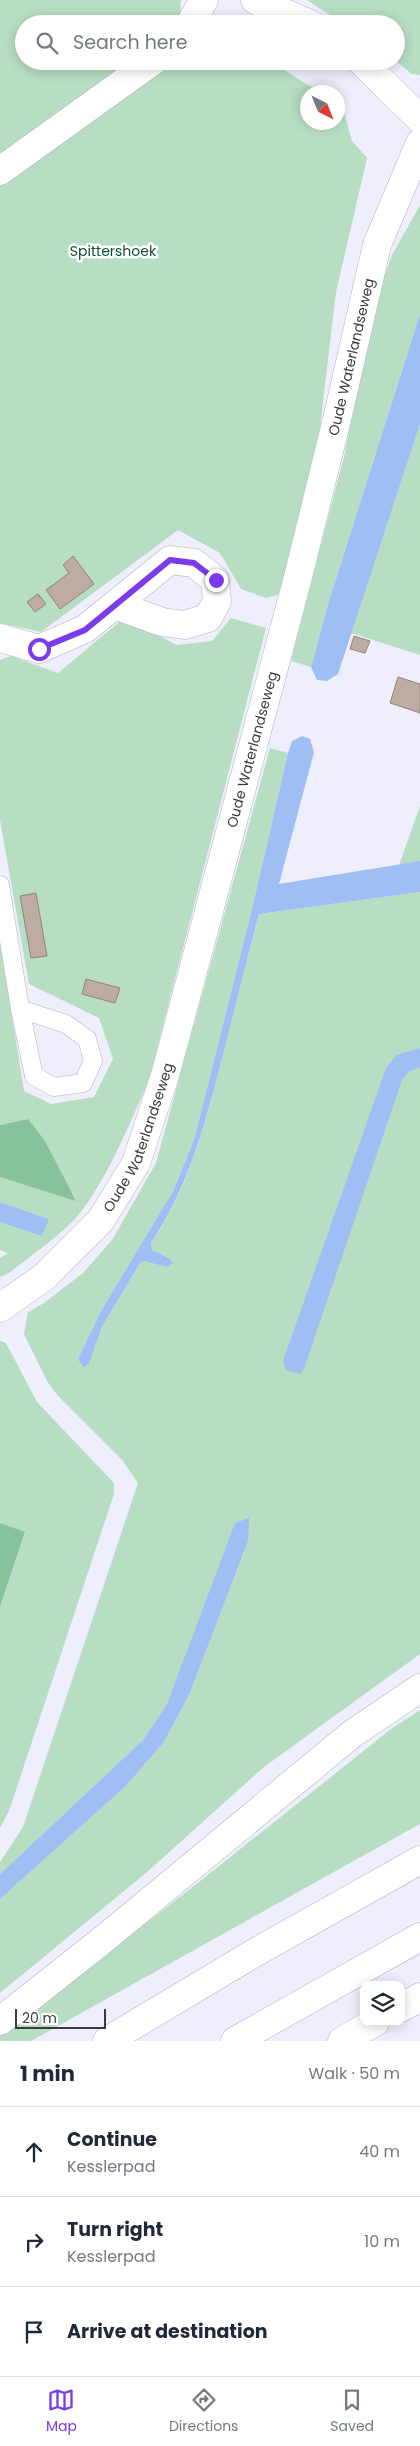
<!DOCTYPE html>
<meta charset="utf-8">
<style>
:root{--surface:#fff;--page:#f2f2f3;--text:#1f2937;--muted:#747a83;--line:#e0e1e3;--accent:#7c3aed}
body{margin:0;font-family:Poppins,sans-serif;background:var(--page);color:var(--text)}
.controls{position:absolute;right:15px;bottom:15px;display:grid;overflow:hidden;border-radius:10px;box-shadow:0 2px 12px #0003}
.controls button{width:45px;height:45px;display:grid;place-items:center;padding:0;border:0;border-bottom:1px solid var(--line);background:var(--surface);color:var(--text);font:25px sans-serif}
.compass{position:absolute;left:300px;top:85px;width:45px;height:45px;border-radius:50%;background:var(--surface);box-shadow:0 2px 12px #0003;rotate:137deg}
.scale{position:absolute;left:15px;bottom:12px;width:91px;box-sizing:border-box;padding-left:5px;border:2px solid #3b3b42;border-top:0;font-size:14px;line-height:18px;white-space:nowrap;color:#3b3b42;-webkit-text-stroke:4px #fff;paint-order:stroke}
.stop{position:absolute;width:15px;height:15px;margin:-11px;border:4px solid #7c3aed;border-radius:50%;background:#fff}
.stop.end{background:#7c3aed;border-color:#fff;box-shadow:0 1px 5px #0008}
.list{margin:0;padding:0;list-style:none}
h2{display:flex;justify-content:space-between;align-items:center;height:65px;margin:0;padding:0 20px;font-size:21px}
h2 small{font-size:16px;font-weight:400;color:var(--muted)}
.list li{display:grid;grid-template-columns:32px 1fr auto;gap:15px;align-items:center;box-sizing:border-box;height:90px;padding:0 20px;border-top:1px solid var(--line)}
.list b{display:block;font-size:19px;white-space:nowrap}
.list p{margin:0;font-size:16px;white-space:nowrap;color:var(--muted)}
.list em{font-size:16px;font-style:normal;color:var(--muted)}
.icon{flex:none;width:28px;height:28px;fill:none;stroke:currentColor;stroke-width:2;stroke-linecap:round;stroke-linejoin:round}
.map{position:relative;flex:none;width:420px;height:2041px;overflow:hidden}
.search{position:absolute;background:var(--surface);box-shadow:0 2px 12px #0003;left:15px;right:15px;top:15px;height:55px;display:flex;align-items:center;gap:12px;box-sizing:border-box;padding:0 18px;border-radius:28px;color:var(--muted);font-size:19px}
.sheet{height:335px;background:var(--surface)}
nav{display:flex;justify-content:space-around;align-items:center;box-sizing:border-box;height:70px;border-top:1px solid var(--line);background:var(--surface);font-size:14px;color:var(--muted)}
nav a{display:grid;justify-items:center;gap:2px}
nav .on{color:var(--accent)}
.map>svg:first-child{display:block}
</style>
<div class="map">
<svg width="420" height="2041" viewBox="0 0 420 2041">
<rect width="100%" height="100%" fill="#efeefc"/>
<path fill="#b7dec2" d="M0 0H181L180 14 173 24H24V61H132L0 157Z
M307 0H420V75L412 74 396 61V24H344Z
M172 61H270L319 92H308V122H338V108L345 115 352 141 367 158 336 292 320 427 281 594 266 598 241 589 220 553 178 530 41 632 0 623V186L151 79Z
M420 205V314L329 601 311 667 291 661 344 457 375 304 392 255Z
M420 424V655L351 633Z
M124 618 177 645 212 641 231 618 266 628 148 1083C129 1124 103 1190 72 1222 54 1240 30 1256 9 1273L0 1277V1258L8 1253 0 1250V1222L49 1219 0 1202V1177L76 1200 28 1119 0 1125V942L24 1091 51 1104 94 1097 113 1059 99 1018 29 984 0 820V660L11 656 58 673Z
M270 748 288 753 251 913 194 1140 173 1191 101 1311 78 1359 89 1364 102 1327 140 1263 144 1261 166 1267 169 1258 152 1250 151 1243C190 1187 205 1124 222 1058 234 1010 247 962 259 914L420 892V1654L264 1767 146 1873 0 1993V1899L126 1786 164 1742 190 1693 248 1541 167 1704 143 1740 0 1874V1862L23 1827 138 1483 123 1461 58 1396 47 1381 24 1334 28 1312 44 1303 83 1273 112 1240 156 1163Z
M420 806V861L399 865Z
M0 1341 6 1343 37 1402 114 1483V1494L9 1811 0 1828V1607L25 1533 0 1523Z
M420 1710V1824L31 2041H0V2036L194 1886 391 1729Z"/>
<path fill="#87c29a" d="M28 1119 45 1141 76 1201 0 1177V1125Z
M0 1523 25 1532 0 1607Z"/>
<path fill="#9fbef4" d="M420 314V424L338 674 327 681 317 680 311 667 329 601Z
M302 736 310 739 314 752 279 884 420 861V892L259 914C246 963 234 1013 221 1062 204 1128 189 1186 151 1243L152 1250 169 1258 173 1263 166 1267 144 1261 140 1263 102 1327 89 1364 83 1367 78 1359 101 1311 173 1191 194 1140 251 913 288 753 292 741Z
M420 1048V1067L408 1072 402 1080 305 1366 300 1374 286 1370 283 1361 386 1068 397 1055Z
M0 1202 49 1219 42 1236 0 1222Z
M249 1518 248 1541 190 1693 164 1742 126 1786 0 1899V1874L143 1740 167 1704 235 1523Z"/>
<path fill="#beaba4" stroke="#95837c" d="M73 556 94 584 60 609 46 590 69 573 63 565Z
M38 594 46 604 35 612 27 602Z
M354 636 370 641 365 653 350 649Z
M398 677 420 684V713L390 703Z
M36 893 47 956 31 958 20 896Z
M86 979 120 988 115 1003 82 994Z"/>
<g fill="none" stroke-linecap="round" stroke-linejoin="round">
<defs>
<path id="service" d="M0 885 20 1009 34 1076 54 1087 83 1083 93 1061 87 1039 66 1024 20 1009"/>
<g id="minor">
<path d="M255 0 310 24"/>
<path d="M190 24 204 0"/>
<path d="M361 61 420 119"/>
<path d="M0 171 153 61"/>
<path d="M0 638 39 649 85 629 170 560 194 563 215 580 217 601 208 618 184 625 162 622 115 605"/>
<path id="s1" d="M0 1308 44 1277 101 1220 136 1163 166 1072 297 581 338 415 377 245 420 143"/>
</g>
<path id="motorway" d="M401 2008 420 1997
M0 2021 99 1943 352 1734 420 1688
M107 2041 256 1952 420 1860
M235 2041 420 1937
M342 2041 375 2022"/>
</defs>
<use href="#service" stroke="#b3b1c2" stroke-width="19"/>
<use href="#minor" stroke="#b3b1c2" stroke-width="29"/>
<use href="#motorway" stroke="#b3b1c2" stroke-width="29"/>
<use href="#service" stroke="#fff" stroke-width="18"/>
<use href="#minor" stroke="#fff" stroke-width="28"/>
<use href="#motorway" stroke="#fff" stroke-width="28"/>
</g>
<g fill="none" stroke-linecap="round" stroke-linejoin="round">
<path stroke="#7c3aed" stroke-width="6" d="M39 649 85 630 170 560 194 563 216 580"/>
</g>
<g text-anchor="middle" stroke-width="5" stroke-linejoin="round" paint-order="stroke">
<g font-size="14" fill="#0d532e" stroke="#fff">
<text x="113" y="256">Spittershoek</text>
</g>
<g font-size="14" fill="#3b3b42" stroke="#fff">
<text dy="5" stroke="none"><textPath href="#s1" startOffset="1036">Oude Waterlandseweg</textPath></text>
<text dy="5" stroke="none"><textPath href="#s1" startOffset="631">Oude Waterlandseweg</textPath></text>
<text dy="5" stroke="none"><textPath href="#s1" startOffset="226">Oude Waterlandseweg</textPath></text>
</g>
</g>
</svg>
<div class="controls">
<button><svg class="icon" aria-label="layers" viewBox="0 0 24 24"><path d="M12 4l9 5-9 5-9-5zM3 14l9 5 9-5"/></svg></button>
</div>
<svg class="compass" viewBox="-18 -18 36 36"><path d="M0-13l5 13h-10z" fill="#e53935"/><path d="M0 13l5-13h-10z" fill="#747a83"/></svg>
<div class="scale">20 m</div>
<div class="stop" style="left:39px;top:649px"></div>
<div class="stop end" style="left:216px;top:580px"></div>
<div class="search"><svg class="icon" aria-label="search" viewBox="0 0 24 24"><circle cx="10" cy="10" r="6"/><path d="M15 15l6 6"/></svg>Search here</div>
</div>
<section class="sheet">
<h2>1 min<small>Walk · 50 m</small></h2>
<ul class="list">
<li><svg class="icon" aria-label="ahead" viewBox="0 0 24 24"><path d="M12 20V5M6 11l6-6 6 6"/></svg><div><b>Continue</b><p>Kesslerpad</p></div><em>40 m</em></li>
<li><svg class="icon" aria-label="right" viewBox="0 0 24 24"><path d="M7 20v-9h11M14 6l5 5-5 5"/></svg><div><b>Turn right</b><p>Kesslerpad</p></div><em>10 m</em></li>
<li><svg class="icon" aria-label="arrive" viewBox="0 0 24 24"><path d="M6 21V4h12l-3 4 3 4H6"/></svg><div><b>Arrive at destination</b></div></li>
</ul>
</section>
<nav>
<a class="on"><svg class="icon" aria-label="map" viewBox="0 0 24 24"><path d="M3 6l6-2 6 2 6-2v14l-6 2-6-2-6 2zM9 4v14M15 6v14"/></svg>Map</a>
<a><svg class="icon" aria-label="directions" viewBox="0 0 24 24"><path d="M12 3l9 9-9 9-9-9zM9 14v-3h6M13 9l2 2-2 2"/></svg>Directions</a>
<a><svg class="icon" aria-label="saved" viewBox="0 0 24 24"><path d="M7 4h10v16l-5-4-5 4z"/></svg>Saved</a>
</nav>
